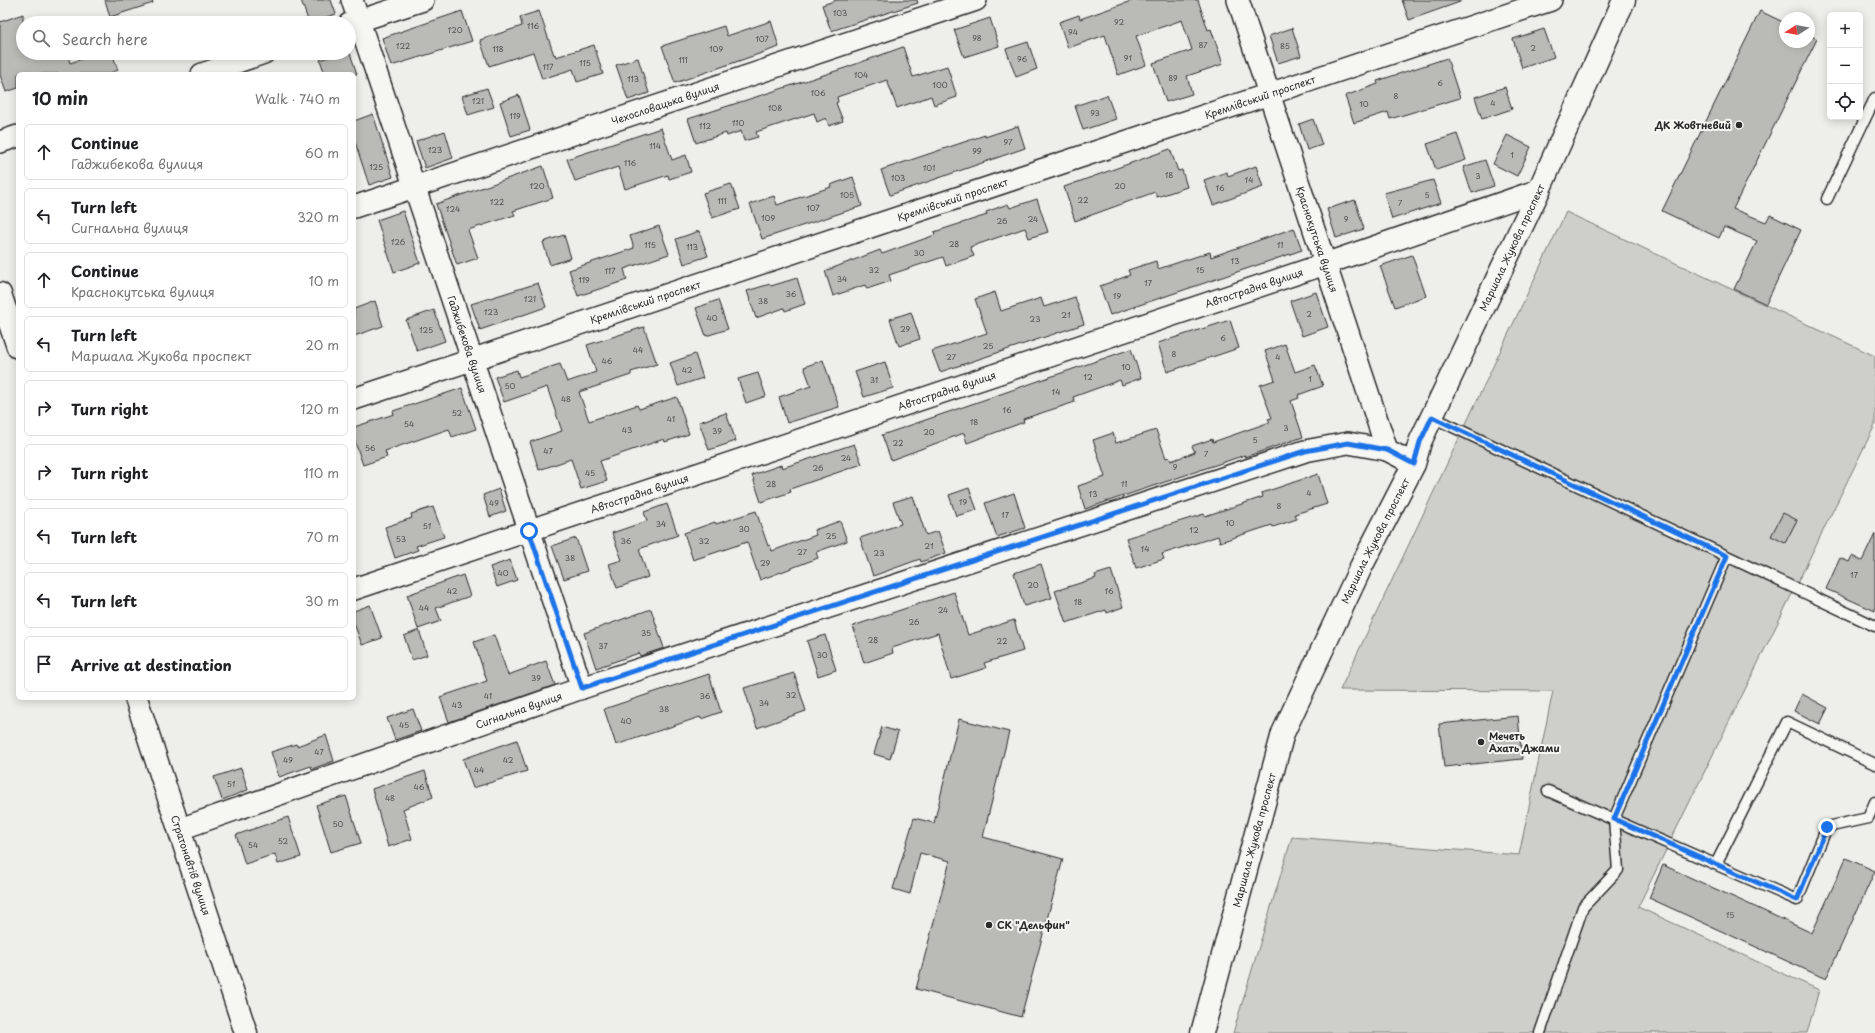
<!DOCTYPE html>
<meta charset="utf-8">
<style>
:root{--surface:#fff;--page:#f2f2f2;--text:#202124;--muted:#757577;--line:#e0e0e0}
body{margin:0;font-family:"Playpen Sans",sans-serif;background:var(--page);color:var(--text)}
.controls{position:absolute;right:12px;top:12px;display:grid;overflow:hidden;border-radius:6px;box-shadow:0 2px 10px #0003}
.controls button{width:36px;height:36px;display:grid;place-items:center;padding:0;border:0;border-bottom:1px solid var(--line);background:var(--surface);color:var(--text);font:20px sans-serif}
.compass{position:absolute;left:1779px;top:12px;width:36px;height:36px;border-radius:50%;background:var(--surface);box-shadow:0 2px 10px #0003;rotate:259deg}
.stop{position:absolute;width:12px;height:12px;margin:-9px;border:3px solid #1a73e8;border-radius:50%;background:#fff}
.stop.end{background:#1a73e8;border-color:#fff;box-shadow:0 1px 4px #0008}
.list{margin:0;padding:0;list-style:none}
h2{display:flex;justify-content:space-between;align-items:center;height:52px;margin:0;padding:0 16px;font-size:17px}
h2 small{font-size:13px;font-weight:400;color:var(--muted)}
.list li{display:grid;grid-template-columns:26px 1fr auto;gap:12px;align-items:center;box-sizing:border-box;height:56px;margin:0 8px 8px;padding:0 8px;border:1px solid var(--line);border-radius:6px}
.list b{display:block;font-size:15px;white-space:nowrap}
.list p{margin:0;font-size:13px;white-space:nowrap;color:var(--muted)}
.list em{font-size:13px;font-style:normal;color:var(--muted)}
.icon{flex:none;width:22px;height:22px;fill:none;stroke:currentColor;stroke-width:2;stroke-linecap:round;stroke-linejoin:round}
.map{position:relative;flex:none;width:1875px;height:1033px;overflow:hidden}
.search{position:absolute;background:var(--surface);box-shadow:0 2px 10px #0003;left:16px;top:16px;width:340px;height:44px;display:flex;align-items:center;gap:10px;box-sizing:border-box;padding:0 14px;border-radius:22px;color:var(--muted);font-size:15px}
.panel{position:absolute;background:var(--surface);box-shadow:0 2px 10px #0003;left:16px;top:72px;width:340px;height:628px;border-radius:6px}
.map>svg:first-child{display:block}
</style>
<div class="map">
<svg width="1875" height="1033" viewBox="0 0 1875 1033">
<rect width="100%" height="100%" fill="#eeeeea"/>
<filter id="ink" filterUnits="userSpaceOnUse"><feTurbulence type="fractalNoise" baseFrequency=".025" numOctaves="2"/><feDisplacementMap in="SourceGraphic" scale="8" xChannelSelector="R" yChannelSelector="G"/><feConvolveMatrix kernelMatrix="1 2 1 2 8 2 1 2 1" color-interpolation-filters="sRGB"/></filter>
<g filter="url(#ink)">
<path fill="#cececa" stroke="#7c7c7a" d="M1566 212 1875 356V425L1638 907 1819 990 1807 1033H1233L1292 837 1519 855 1553 691 1340 690Z"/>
<path fill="#babab7" stroke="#2b2b2b" d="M105 0H152L153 3 110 17Z
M301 0H331L336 14 309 23Z
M837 0H917L918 3 831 31 822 5Z
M1134 0H1198L1208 30 1211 29 1223 64 1187 76 1192 94 1166 102 1153 63 1192 50 1182 20 1136 36 1146 65 1118 75 1105 35 1068 48 1059 22 1079 15 1080 19Z
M1402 0H1460V2L1409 20Z
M462 11 472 41 391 66 382 38Z
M539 11 554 55 555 54 556 57 594 45 603 74 577 82 573 69 542 79 533 52 489 66 480 40 522 26 520 17Z
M1760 11 1785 23V42H1809V35L1817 39 1733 209 1766 222 1770 215 1801 230 1766 304 1734 289 1757 241 1724 227 1719 238 1662 211Z
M23 14V53H67L70 63 101 53H112L118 70 108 74H18V88L6 92 0 75V22Z
M990 18 999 46 964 57 954 30Z
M771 21 779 47 675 83 662 46 724 26 727 36Z
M1292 28 1301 56 1278 63 1269 36Z
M1544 29 1554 57 1522 68 1513 39Z
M1028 42 1037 69 1016 77 1006 49Z
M903 47 913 77 947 66 957 97 934 105 931 96 897 108 887 80 837 97 838 102 836 103 843 121 829 126 826 118 817 122 814 113 756 132 758 137 744 141 741 131 727 136 726 133 696 143 688 119 845 68Z
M349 50 357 74H325L320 60 340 53H349Z
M638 58 649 93 628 100 616 65Z
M1447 58 1460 98 1390 119 1388 112 1354 123 1345 96 1378 84 1377 81Z
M1505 87 1512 109 1482 119 1475 97Z
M487 88 494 107 468 115 462 96Z
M519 95 530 130 511 136 500 102Z
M1107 95 1116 119 1083 130 1075 106Z
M373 114 393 177 369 185 354 139V121Z
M1313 119 1322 145 1307 150 1299 124Z
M1018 126 1025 148 890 195 881 170 985 135V137Z
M661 128 672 160 686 155 691 172 669 179 668 175 625 189 618 167 575 181 567 159Z
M445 131 453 158 425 168 416 141Z
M1457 134 1466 160 1436 170 1427 144Z
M1507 135 1531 147 1517 176 1493 164Z
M1170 149 1178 171 1182 170 1187 187 1157 197 1155 192 1075 221 1064 187Z
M1485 160 1494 186 1472 193 1463 167Z
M543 166 553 198 513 211 515 215 468 230 478 258 457 265 436 204Z
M1256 166 1263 187 1213 205 1204 180 1227 172 1228 176Z
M853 177 862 206 762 239 750 204 774 196 777 205 831 187 830 185Z
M1433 180 1441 203 1392 219 1384 193Z
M731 184 740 209 712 218 703 193Z
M1037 199 1048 232 1029 238 1025 228 970 247 974 256 946 266 943 257 889 275 891 281 867 289 865 285 833 296 825 271 880 250 882 254 935 235 934 232 987 215 986 212 1008 204 1010 208Z
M1355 200 1364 229 1336 238 1327 209Z
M403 211 420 263 394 272 377 220Z
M659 226 669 254 624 269 627 280 578 296 569 270 634 248 630 236Z
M1294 228 1302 250 1110 315 1100 286 1130 275 1128 270 1156 261 1158 269 1210 252 1211 257Z
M699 231 708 256 684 264 676 239Z
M564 235 571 258 550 265 543 242Z
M1412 255 1426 296 1395 307 1380 266Z
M797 278 805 304 785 311 784 308 756 318 747 291 770 284 771 286Z
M538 283 546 307 480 330 471 304Z
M995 292 1001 311 1041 298 1044 307 1075 297 1084 324 940 372 932 351 987 333 975 299Z
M1316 292 1328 327 1302 336 1290 301Z
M718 300 728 329 706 336 696 308Z
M375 301 383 326 354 336V309Z
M434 310 445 341 417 351 406 320Z
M911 312 920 339 899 346 890 319Z
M1230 320 1239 348 1167 372 1158 343Z
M644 327 657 364 631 372V375L579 392 589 421 637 405 639 409 677 397 689 434 665 442 664 439 600 461 607 481 581 489 571 459 539 470 530 442 562 431 547 387 504 402 495 377 517 370 519 377 560 364 567 382 596 372 587 345Z
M1285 344 1295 372 1315 365 1323 386 1298 395 1299 398 1291 401 1303 437 1245 457V455L1085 509 1078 486 1105 477 1093 440 1113 433 1116 443 1156 430 1166 458 1169 457 1171 461 1195 452 1192 446 1212 439 1213 442 1270 422 1268 419 1272 418 1260 385 1275 380 1265 351Z
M1131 349 1141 378 1122 385 1120 380 1073 397 1075 402 1023 419 1024 422 967 443 964 433 891 460 882 435Z
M695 354 703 378 678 386 670 363Z
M823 360 839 407 787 423 779 397 811 386 804 367Z
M885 362 893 388 864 397 855 372Z
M758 373 766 396 746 403 738 379Z
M462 388 476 429 452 437 449 429 385 451 387 457 363 465 354 439V427L394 414 393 411Z
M726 413 736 441 709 450 699 422Z
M854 444 862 464 790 489 791 492 761 502 752 475 781 465 782 468Z
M1318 474 1327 504 1295 514 1297 519 1273 527 1272 525 1220 542 1218 536 1162 554 1164 559 1136 568 1126 538 1204 514 1205 516 1263 497 1262 493Z
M969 488 977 510 956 516 949 495Z
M499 489 506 511 490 517 483 495Z
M1014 493 1025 528 997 537 985 503Z
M913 496 926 535 938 531 946 553 921 562 920 559 873 576 860 538 901 524 893 502Z
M667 504 678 535 639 549 648 577 617 588 609 564 622 560 612 533 647 521 644 512Z
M433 507 444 537 416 546 418 550 395 558 385 527 412 518 411 514Z
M756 511 768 546 770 545 772 551 816 535 814 530 840 521 847 541 816 552 818 558 760 580 747 542 693 560 684 533 715 522 716 524Z
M1783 513 1797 520 1785 543 1771 536Z
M1875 534V611L1826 589 1840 558 1849 562 1852 556 1862 561Z
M576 538 587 571 564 579 552 546Z
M510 560 517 580 497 587 490 567Z
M1041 564 1052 598 1024 606 1014 573Z
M1111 570 1123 607 1107 613 1106 610 1066 623 1055 591 1096 578 1095 575Z
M463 575 470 596 436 608 441 621 418 629 407 595Z
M954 592 968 635 1014 620 1023 651 984 663 986 668 951 679 938 633 892 648 893 653 864 663 853 626Z
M370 605 382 638 362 645 354 623V611Z
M651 609 664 648 640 656 639 653 596 668 584 633Z
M419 630 427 655 412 660 404 636Z
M494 635 508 675 546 661 555 685 449 722 440 697 487 681 474 642Z
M825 635 836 670 818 676 807 641Z
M794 673 806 711 757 728 744 688Z
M709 674 721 712 701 719 700 717 616 745 604 709Z
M1802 694 1828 708 1820 724 1794 711Z
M413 709 421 731 395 740 387 718Z
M1518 716 1522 759 1444 767 1439 724Z
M959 719 1009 732 983 837 1063 859 1021 1017 916 989 950 861 920 853 910 894 893 889 914 818 934 823Z
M882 727 898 732 890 759 874 754Z
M326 735 334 761 312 769 311 766 279 777 271 752 296 744 297 746Z
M517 740 527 771 473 788 463 759Z
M241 768 248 790 222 800 214 777Z
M425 771 433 797 403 809 412 839 388 847 372 789Z
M346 796 361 843 331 852 316 805Z
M288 817 301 857 278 864 275 854 245 864 236 835Z
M1846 858 1875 871 1826 979 1649 898 1663 865 1812 933Z"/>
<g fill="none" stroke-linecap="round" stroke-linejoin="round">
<defs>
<path id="service" d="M1827 199 1875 98
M1432 417 1875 626
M1548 791 1797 900 1827 827 1868 818 1875 802
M1716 864 1787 722 1875 764
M1540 1033 1583 907 1618 870 1614 819 1727 556"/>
<g id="minor">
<path id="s1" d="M352 0 582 688"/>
<path id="s2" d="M1238 0 1387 450 1414 464"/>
<path d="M349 24 423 0"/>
<path d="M202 74 264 53"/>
<path d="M0 142 18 136"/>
<path id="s3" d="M354 207 976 0"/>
<path id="s4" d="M354 399 1551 0"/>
<path id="s5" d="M354 589 1325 264 1539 190"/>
<path id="s6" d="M180 829 582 688 1305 451 1348 443 1387 450"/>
</g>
<g id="tertiary">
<path id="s7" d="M1202 1033 1283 733 1361 567 1414 464 1420 442 1539 190 1624 0"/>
</g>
<g id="primary">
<path d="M0 294 18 347"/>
<path id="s8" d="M136 698 246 1033"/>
</g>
</defs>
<use href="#service" stroke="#2b2b2b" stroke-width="13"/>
<use href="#minor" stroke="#2b2b2b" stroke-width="24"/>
<use href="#tertiary" stroke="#2b2b2b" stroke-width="25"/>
<use href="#primary" stroke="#2b2b2b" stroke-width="25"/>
<use href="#service" stroke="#f6f6f2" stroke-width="10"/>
<use href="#minor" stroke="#f6f6f2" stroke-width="21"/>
<use href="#tertiary" stroke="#f6f6f2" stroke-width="22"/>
<use href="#primary" stroke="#f6f6f2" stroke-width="22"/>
</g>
</g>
<g fill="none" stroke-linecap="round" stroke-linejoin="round" filter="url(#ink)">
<path stroke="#1a73e8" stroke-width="5" d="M529 531 582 688 1305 451 1348 443 1387 450 1414 464 1420 442 1432 417 1727 556 1614 819 1797 900 1827 827"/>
</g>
<g fill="#2b2b2b" stroke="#f6f6f2" stroke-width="1.5">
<circle cx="1739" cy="125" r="4"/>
<circle cx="1481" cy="742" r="4"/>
<circle cx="989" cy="925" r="4"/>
</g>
<g text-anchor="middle" stroke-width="4" stroke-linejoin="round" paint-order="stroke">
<g font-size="8" fill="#4f4f4e">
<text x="840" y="16">103</text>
<text x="1119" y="25">92</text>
<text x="533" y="29">116</text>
<text x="455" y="33">120</text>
<text x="1073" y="35">94</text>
<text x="977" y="41">98</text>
<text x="762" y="42">107</text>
<text x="1203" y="48">87</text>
<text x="403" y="49">122</text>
<text x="1285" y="49">85</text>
<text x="1533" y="51">2</text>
<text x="498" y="52">118</text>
<text x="716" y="52">109</text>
<text x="1128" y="61">91</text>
<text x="1022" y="62">96</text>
<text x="683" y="63">111</text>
<text x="585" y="66">115</text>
<text x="548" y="70">117</text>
<text x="861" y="78">104</text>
<text x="1173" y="81">89</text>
<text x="633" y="82">113</text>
<text x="1440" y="86">6</text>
<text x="940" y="88">100</text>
<text x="818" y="96">106</text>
<text x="1396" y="99">8</text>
<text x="478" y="104">121</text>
<text x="1493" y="106">4</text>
<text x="1364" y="107">10</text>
<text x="775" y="111">108</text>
<text x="1095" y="116">93</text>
<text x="515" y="119">119</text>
<text x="738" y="126">110</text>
<text x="705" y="129">112</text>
<text x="1008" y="145">97</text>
<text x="655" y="149">114</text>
<text x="435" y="153">123</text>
<text x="977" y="154">99</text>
<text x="1512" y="158">1</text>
<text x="630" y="166">116</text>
<text x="376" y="170">125</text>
<text x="929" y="171">101</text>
<text x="1169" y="178">18</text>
<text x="1478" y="179">3</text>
<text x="898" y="181">103</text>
<text x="1249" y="183">14</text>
<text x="537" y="189">120</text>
<text x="1120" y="189">20</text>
<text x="1220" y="191">16</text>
<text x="847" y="198">105</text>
<text x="1427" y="198">5</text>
<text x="1083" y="203">22</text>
<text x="722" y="204">111</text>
<text x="497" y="205">122</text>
<text x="1400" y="206">7</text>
<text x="813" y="211">107</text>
<text x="453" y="212">124</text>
<text x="768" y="221">109</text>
<text x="1033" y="222">24</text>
<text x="1346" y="222">9</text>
<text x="1002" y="224">26</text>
<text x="398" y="245">126</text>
<text x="954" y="247">28</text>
<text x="650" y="248">115</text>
<text x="1280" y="248">11</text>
<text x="692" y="250">113</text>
<text x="919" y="256">30</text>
<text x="1235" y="264">13</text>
<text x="874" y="273">32</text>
<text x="1200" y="273">15</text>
<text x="610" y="274">117</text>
<text x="842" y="282">34</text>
<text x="584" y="283">119</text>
<text x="1148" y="286">17</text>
<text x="791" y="297">36</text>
<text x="1117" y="299">19</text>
<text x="530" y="302">121</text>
<text x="763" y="304">38</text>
<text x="491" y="315">123</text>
<text x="1309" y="317">2</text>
<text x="1066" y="318">21</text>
<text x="712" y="321">40</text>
<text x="1035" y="322">23</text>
<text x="905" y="332">29</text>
<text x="426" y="333">125</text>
<text x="1223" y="341">6</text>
<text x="988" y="349">25</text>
<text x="638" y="353">44</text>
<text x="1174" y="357">8</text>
<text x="951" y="360">27</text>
<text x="1278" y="360">4</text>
<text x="607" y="364">46</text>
<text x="1126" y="370">10</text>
<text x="687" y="373">42</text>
<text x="1088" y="380">12</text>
<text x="1310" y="382">1</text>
<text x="874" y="383">31</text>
<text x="510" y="389">50</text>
<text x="1056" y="395">14</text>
<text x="566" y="402">48</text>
<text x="1007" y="413">16</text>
<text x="457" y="416">52</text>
<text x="671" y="422">41</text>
<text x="974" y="425">18</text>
<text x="409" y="427">54</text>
<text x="1286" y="431">3</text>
<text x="627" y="433">43</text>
<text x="717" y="434">39</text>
<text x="929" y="435">20</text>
<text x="1255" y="443">5</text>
<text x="898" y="446">22</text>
<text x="370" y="451">56</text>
<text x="548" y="454">47</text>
<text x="1206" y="457">7</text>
<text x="846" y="461">24</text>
<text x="1175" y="470">9</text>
<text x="818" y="471">26</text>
<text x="590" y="476">45</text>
<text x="771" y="487">28</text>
<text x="1124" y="487">11</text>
<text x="1309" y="496">4</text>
<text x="1093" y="497">13</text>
<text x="963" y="505">19</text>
<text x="494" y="506">49</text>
<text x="1279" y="509">8</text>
<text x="1005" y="518">17</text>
<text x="1230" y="526">10</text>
<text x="661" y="527">34</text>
<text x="427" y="529">51</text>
<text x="744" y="532">30</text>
<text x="1194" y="533">12</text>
<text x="831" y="539">25</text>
<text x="401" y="542">53</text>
<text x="626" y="544">36</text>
<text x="704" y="544">32</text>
<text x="929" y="549">21</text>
<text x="1145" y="552">14</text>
<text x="802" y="555">27</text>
<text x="879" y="556">23</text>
<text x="570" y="561">38</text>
<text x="765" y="566">29</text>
<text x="503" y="576">40</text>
<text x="1854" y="578">17</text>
<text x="1033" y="588">20</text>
<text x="452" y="594">42</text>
<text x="1109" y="594">16</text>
<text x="1078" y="605">18</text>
<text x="424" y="611">44</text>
<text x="943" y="613">24</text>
<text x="914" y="625">26</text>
<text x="646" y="636">35</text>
<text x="873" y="643">28</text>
<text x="1002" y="644">22</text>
<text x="603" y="649">37</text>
<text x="822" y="658">30</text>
<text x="536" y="681">39</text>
<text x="791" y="698">32</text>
<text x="488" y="699">41</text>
<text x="705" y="699">36</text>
<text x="764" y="706">34</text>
<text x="457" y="708">43</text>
<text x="664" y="712">38</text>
<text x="626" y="724">40</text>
<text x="404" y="728">45</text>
<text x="319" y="755">47</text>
<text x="288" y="763">49</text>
<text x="508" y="763">42</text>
<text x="479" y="773">44</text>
<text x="231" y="787">51</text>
<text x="419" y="790">46</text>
<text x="390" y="801">48</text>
<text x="338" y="827">50</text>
<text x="283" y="844">52</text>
<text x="253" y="848">54</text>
<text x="1730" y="918">15</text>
</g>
<g font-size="10" fill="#2b2b2b" stroke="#f6f6f2">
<text dy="4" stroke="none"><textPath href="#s4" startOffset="955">Кремлівський проспект</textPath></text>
<text dy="4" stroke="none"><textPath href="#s3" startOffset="328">Чехословацька вулиця</textPath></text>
<text dy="4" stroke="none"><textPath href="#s4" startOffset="631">Кремлівський проспект</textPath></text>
<text dy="4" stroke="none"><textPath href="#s2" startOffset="252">Краснокутська вулиця</textPath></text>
<text dy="4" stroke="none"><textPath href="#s7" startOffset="848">Маршала Жукова проспект</textPath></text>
<text dy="4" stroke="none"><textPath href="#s5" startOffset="949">Автострадна вулиця</textPath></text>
<text dy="4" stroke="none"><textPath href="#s4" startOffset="307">Кремлівський проспект</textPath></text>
<text dy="4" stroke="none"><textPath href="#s1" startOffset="363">Гаджибекова вулиця</textPath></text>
<text dy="4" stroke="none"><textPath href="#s5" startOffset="625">Автострадна вулиця</textPath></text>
<text dy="4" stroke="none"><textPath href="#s5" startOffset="301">Автострадна вулиця</textPath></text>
<text dy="4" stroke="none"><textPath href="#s7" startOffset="524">Маршала Жукова проспект</textPath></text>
<text dy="4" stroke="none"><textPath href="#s6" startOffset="359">Сигнальна вулиця</textPath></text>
<text dy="4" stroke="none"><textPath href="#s7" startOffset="200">Маршала Жукова проспект</textPath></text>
<text dy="4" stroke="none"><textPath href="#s8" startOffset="176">Стратонавтів вулиця</textPath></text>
</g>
<g font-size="10" font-weight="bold" fill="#2b2b2b" stroke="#f6f6f2" text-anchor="start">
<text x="1731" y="129" text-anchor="end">ДК Жовтневий</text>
<text x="1489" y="740">Мечеть<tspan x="1489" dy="12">Ахать Джами</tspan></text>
<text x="997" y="929">СК "Дельфин"</text>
</g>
</g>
</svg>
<div class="controls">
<button>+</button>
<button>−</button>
<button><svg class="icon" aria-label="locate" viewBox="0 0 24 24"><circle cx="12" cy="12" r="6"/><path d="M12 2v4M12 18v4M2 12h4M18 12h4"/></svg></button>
</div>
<svg class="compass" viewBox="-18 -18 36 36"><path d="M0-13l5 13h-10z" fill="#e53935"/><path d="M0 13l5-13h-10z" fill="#757577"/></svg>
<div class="stop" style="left:529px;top:531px"></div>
<div class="stop end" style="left:1827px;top:827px"></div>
<div class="search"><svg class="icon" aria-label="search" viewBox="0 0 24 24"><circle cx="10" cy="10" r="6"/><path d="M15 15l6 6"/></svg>Search here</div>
<section class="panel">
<h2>10 min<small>Walk · 740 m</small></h2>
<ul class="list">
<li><svg class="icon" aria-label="ahead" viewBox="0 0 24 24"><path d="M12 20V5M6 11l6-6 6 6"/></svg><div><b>Continue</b><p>Гаджибекова вулиця</p></div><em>60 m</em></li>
<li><svg class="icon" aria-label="left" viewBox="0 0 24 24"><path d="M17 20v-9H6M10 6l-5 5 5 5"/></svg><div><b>Turn left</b><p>Сигнальна вулиця</p></div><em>320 m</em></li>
<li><svg class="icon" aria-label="ahead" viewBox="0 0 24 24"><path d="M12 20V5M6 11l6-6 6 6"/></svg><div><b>Continue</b><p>Краснокутська вулиця</p></div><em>10 m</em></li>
<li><svg class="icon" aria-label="left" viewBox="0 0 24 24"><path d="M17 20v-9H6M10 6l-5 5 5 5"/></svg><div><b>Turn left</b><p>Маршала Жукова проспект</p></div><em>20 m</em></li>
<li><svg class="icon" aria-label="right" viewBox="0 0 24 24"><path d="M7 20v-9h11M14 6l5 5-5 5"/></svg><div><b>Turn right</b></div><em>120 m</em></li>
<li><svg class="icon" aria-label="right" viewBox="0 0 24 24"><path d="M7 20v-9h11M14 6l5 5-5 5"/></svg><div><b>Turn right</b></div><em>110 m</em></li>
<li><svg class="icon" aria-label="left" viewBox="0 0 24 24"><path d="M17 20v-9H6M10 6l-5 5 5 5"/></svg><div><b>Turn left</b></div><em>70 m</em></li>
<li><svg class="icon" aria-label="left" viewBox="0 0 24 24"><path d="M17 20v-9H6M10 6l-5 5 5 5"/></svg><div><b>Turn left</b></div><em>30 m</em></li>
<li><svg class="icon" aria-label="arrive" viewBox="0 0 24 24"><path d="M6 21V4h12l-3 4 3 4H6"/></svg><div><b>Arrive at destination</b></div></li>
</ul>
</section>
</div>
